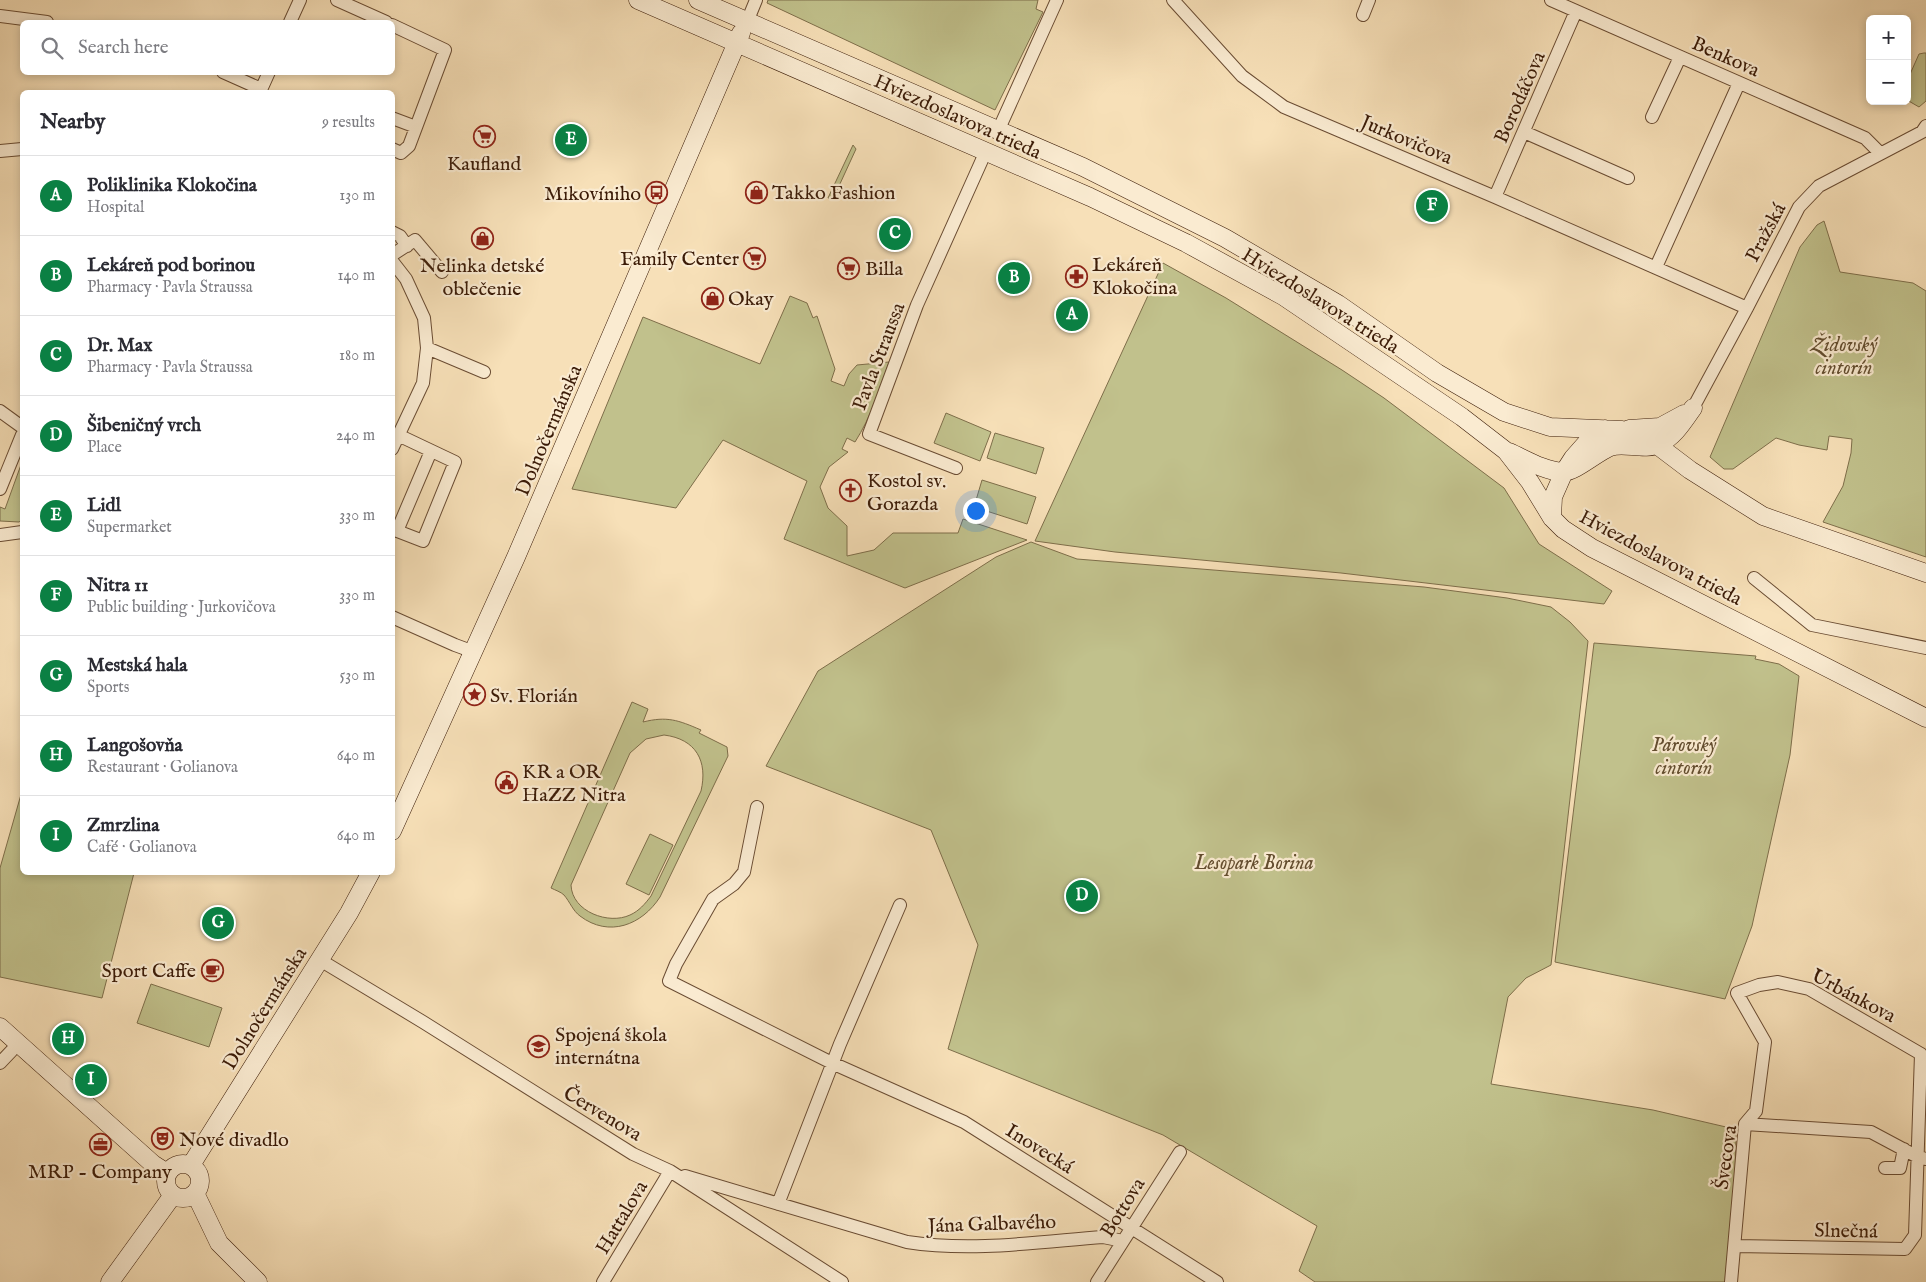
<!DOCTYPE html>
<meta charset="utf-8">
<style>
:root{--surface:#fff;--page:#f2f2f3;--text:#2b2b33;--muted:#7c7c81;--line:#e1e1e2;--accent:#0b8043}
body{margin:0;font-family:"IM FELL English",serif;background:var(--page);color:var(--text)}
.controls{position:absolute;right:15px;top:15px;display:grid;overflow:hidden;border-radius:8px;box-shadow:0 2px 8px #0003}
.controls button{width:45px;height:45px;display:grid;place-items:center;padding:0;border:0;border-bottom:1px solid var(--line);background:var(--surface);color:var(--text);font:25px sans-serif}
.you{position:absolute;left:975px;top:510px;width:18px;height:18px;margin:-12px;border:4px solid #fff;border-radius:50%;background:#1a73e8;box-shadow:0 0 0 8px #1a73e833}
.badge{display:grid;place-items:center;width:32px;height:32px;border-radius:50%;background:var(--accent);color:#fff;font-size:16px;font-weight:700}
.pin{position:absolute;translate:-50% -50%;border:2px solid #fff;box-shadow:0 1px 5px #0006}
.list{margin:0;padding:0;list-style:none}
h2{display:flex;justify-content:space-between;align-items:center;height:65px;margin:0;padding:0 20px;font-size:21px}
h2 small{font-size:16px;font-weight:400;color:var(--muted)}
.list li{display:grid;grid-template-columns:32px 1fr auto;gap:15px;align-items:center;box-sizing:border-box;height:80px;padding:0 20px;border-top:1px solid var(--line)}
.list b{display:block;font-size:19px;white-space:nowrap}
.list p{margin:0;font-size:16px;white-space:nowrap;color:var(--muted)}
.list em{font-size:16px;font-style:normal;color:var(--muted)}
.icon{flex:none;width:28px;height:28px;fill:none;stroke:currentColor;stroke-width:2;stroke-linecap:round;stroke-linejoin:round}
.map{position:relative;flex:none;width:1926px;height:1282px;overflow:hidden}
.search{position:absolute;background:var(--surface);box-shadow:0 2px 8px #0003;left:20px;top:20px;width:375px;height:55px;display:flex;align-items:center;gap:12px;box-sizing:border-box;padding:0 18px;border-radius:8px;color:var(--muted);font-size:19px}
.panel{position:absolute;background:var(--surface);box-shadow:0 2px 8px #0003;left:20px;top:90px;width:375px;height:785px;border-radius:8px}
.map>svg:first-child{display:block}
</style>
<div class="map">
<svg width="1926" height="1282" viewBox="0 0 1926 1282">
<rect width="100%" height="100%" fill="#f7e0b8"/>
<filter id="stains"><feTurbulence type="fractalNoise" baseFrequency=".004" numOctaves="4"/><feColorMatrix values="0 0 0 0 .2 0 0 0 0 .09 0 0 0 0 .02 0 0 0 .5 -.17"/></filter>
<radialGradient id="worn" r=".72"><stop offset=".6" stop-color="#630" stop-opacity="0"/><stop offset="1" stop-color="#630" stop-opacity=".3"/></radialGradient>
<path fill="#c1c18c" stroke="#7e6e4a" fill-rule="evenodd" d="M768 0H1038L1036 9 1043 12 995 110 767 3Z
M1924 53H1926V101L1919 107 1907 100V81L1919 54Z
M853 145 856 149 833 199 828 198Z
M1824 221 1840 272 1913 283 1926 291V557L1823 522 1843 486 1851 453 1852 439 1829 436 1827 450 1799 445 1776 438 1733 469H1724L1710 457 1800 247 1817 225Z
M1163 263 1226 298 1342 370 1384 398 1504 488 1539 544 1612 591 1604 604 1341 573 1115 552 1035 541Z
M790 296 807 303 813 318 817 316 835 369 831 381 844 386 849 374 857 365 889 362C880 389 871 417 855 442L847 438 842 449 848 452 829 467 820 487 828 508 847 526V556L874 550 893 533H958L963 519 1027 540 905 588 784 539 807 481 723 440 676 508 572 489 643 317 760 364Z
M946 413 991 432 980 461 934 443Z
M995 433 1044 448 1036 474 987 458Z
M22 462V520L19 522 0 521V507L5 509Z
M982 480 1036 497 1027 524 974 507Z
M1031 542 1077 559 1424 587 1507 598 1551 607 1570 622 1588 641 1551 965 1526 978 1508 997 1491 1084 1653 1110 1726 1127 1736 1131 1734 1282H1315L1299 1271 1317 1226 1163 1135 948 1049 978 945 931 830 766 766 818 671 996 557Z
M1594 643 1756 656 1755 659 1779 664 1799 676 1790 755 1752 926 1725 999 1555 962Z
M632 702 648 709 643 722C667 716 678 720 701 730L699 733 727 747 728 756 660 897C642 925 609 938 580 916 573 911 570 902 564 895 561 892 555 890 551 888ZM664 735C696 739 708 761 701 791L651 896C645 904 639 911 630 915 609 925 572 912 571 885L630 753 646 739Z
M22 791V872L134 873 102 998 0 977V868Z
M650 834 673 845 649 895 626 884Z
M151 984 222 1008 209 1047 137 1023Z"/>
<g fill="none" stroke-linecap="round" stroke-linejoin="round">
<defs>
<path id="street" d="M337 0 386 22
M1173 0 1242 76 1284 107 1495 197 1747 308
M1551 0 1865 138 1880 153
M1363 15 1369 0
M0 16 47 22
M290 22 300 0
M747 22 756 0
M392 25 445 50 409 146 401 153 392 149
M223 72 261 89
M260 92 269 72
M1652 117 1680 57
M392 118 416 127
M998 131 1057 0
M1524 132 1628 178
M0 151 22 149
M1495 197 1576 11
M392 232 400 236 407 246
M392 255 415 240 442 272
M392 261 406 279 424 318 427 348 423 383 392 449
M1656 267 1739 83
M427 348 484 372
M1693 408 1747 308 1799 207 1819 186 1922 132 1926 126
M0 411 22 427
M956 468 869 434 917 305 986 151
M0 489 22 435
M392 529 423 541 455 462 398 435
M397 531 431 451
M0 535 22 532
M1754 578 1812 625 1926 648
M392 617 455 645 474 652
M757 807 744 872 734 884 713 899 676 964 669 981 832 1063 964 1122 1217 1282
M320 960 423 1022 633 1154 670 1171 842 1282
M0 1063 18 1044
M1745 1124 1871 1132 1916 1156 1926 1159
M1885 1168H1900L1904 1149
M685 1176 907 1242C971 1252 1038 1242 1103 1237L1123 1241
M778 1204 840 1044 900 905
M1735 1246 1905 1249 1915 1235 1921 1054
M603 1282 670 1171
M1097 1282 1180 1152
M1731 1282 1745 1124 1756 1111 1765 1042 1737 993 1759 985 1778 982 1809 989 1921 1054"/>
<path id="secondary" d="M638 0 1090 197 1186 243 1283 296 1462 417 1506 451 1530 482 1552 518 1563 529 1592 548 1926 718
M698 0 1083 167 1225 238 1338 304 1437 373 1504 412 1550 427 1622 430 1638 435 1657 445 1690 470 1763 516 1926 573
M1629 429 1660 427 1684 414
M1509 452C1525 459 1544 471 1563 472 1575 472 1596 453 1610 447 1624 442 1645 451 1659 444 1675 436 1683 422 1693 408
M1552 518 1553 497 1564 472 1573 458 1588 441 1605 429
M392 831 516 557 741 33
M0 1027 153 1164 167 1173
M166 1181a17 17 0 1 1 34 0a17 17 0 1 1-34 0Z
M191 1165 349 913 371 872
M195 1193 219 1243 258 1282
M110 1282 173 1195"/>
</defs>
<use href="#street" stroke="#6a4c33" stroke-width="14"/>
<use href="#secondary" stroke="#3b1b07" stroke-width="19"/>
<use href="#street" stroke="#faebd1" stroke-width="12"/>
<use href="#secondary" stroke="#faebd1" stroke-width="18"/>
</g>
<defs>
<symbol id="supermarket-ring" viewBox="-11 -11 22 22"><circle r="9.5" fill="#faebd1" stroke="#8f2418" stroke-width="1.5"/><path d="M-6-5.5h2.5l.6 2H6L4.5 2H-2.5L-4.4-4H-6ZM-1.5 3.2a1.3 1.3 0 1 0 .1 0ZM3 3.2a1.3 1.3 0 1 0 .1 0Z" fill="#8f2418"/></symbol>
<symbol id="shop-ring" viewBox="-11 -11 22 22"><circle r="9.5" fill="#faebd1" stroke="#8f2418" stroke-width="1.5"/><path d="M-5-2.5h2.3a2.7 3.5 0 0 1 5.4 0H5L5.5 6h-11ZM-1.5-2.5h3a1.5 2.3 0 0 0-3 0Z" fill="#8f2418"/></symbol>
<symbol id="bus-ring" viewBox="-11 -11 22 22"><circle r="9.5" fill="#faebd1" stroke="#8f2418" stroke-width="1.5"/><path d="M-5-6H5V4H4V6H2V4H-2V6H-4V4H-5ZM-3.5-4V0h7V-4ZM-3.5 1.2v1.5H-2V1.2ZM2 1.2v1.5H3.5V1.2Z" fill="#8f2418"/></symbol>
<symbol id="pharmacy-ring" viewBox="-11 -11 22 22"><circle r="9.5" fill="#faebd1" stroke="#8f2418" stroke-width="1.5"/><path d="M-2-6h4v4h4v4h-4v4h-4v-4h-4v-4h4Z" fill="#8f2418"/></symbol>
<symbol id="church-ring" viewBox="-11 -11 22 22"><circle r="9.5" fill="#faebd1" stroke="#8f2418" stroke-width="1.5"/><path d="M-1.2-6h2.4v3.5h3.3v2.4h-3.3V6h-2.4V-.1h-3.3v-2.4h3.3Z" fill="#8f2418"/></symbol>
<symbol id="sight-ring" viewBox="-11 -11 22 22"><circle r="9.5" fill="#faebd1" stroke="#8f2418" stroke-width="1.5"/><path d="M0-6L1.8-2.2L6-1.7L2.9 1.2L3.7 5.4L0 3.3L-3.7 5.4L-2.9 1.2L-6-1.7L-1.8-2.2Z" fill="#8f2418"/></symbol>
<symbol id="civic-ring" viewBox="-11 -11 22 22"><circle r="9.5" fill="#faebd1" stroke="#8f2418" stroke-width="1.5"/><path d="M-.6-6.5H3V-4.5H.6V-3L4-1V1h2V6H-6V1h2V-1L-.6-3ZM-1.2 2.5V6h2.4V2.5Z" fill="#8f2418"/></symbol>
<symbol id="cafe-ring" viewBox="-11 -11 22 22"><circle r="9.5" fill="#faebd1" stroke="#8f2418" stroke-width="1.5"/><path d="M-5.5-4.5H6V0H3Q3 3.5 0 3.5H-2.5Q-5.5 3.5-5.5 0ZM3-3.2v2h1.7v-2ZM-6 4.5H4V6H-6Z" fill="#8f2418"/></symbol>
<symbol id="school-ring" viewBox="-11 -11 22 22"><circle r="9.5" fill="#faebd1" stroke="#8f2418" stroke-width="1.5"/><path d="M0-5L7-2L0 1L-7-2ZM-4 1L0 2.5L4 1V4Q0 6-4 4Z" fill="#8f2418"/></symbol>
<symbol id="theatre-ring" viewBox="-11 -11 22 22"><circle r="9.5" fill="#faebd1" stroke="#8f2418" stroke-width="1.5"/><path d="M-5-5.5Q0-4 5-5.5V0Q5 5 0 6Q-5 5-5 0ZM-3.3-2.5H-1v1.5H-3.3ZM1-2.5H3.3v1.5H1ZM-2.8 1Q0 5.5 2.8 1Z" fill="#8f2418"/></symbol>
<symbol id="office-ring" viewBox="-11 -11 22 22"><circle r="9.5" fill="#faebd1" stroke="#8f2418" stroke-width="1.5"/><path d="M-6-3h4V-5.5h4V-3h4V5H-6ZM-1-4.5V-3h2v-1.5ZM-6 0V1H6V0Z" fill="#8f2418"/></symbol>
</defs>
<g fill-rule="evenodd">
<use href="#supermarket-ring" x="472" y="124" width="25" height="25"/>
<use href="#shop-ring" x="744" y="180" width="25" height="25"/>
<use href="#bus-ring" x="644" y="180" width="25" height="25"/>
<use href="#shop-ring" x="470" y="226" width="25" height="25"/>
<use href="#supermarket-ring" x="742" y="246" width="25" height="25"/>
<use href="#supermarket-ring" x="836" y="256" width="25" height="25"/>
<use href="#pharmacy-ring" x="1064" y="264" width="25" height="25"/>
<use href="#shop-ring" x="700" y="286" width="25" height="25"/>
<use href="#church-ring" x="838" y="478" width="25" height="25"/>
<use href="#sight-ring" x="462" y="682" width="25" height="25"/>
<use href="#civic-ring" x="494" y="770" width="25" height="25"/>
<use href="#cafe-ring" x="200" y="958" width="25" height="25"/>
<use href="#school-ring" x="526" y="1034" width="25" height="25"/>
<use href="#theatre-ring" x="150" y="1126" width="25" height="25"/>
<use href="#office-ring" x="88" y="1132" width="25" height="25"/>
</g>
<g text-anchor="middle" stroke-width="4.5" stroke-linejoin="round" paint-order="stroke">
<g font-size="20" fill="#3b1b07" stroke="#faebd1">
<text transform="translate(1726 56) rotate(24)" y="7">Benkova</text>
<text transform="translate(1519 97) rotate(-66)" y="7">Borodáčova</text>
<text transform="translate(958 116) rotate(24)" y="7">Hviezdoslavova trieda</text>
<text transform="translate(1407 139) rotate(23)" y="7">Jurkovičova</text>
<text transform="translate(1765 232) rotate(-62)" y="7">Pražská</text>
<text transform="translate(1321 300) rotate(32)" y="7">Hviezdoslavova trieda</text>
<text transform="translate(878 356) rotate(-69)" y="7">Pavla Straussa</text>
<text transform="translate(548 430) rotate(-67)" y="7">Dolnočermánska</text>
<text transform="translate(1661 557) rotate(28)" y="7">Hviezdoslavova trieda</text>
<text transform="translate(1854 995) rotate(28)" y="7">Urbánkova</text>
<text transform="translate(264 1008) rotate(-58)" y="7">Dolnočermánska</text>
<text transform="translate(603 1113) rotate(31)" y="7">Červenova</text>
<text transform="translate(1040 1148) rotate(32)" y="7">Inovecká</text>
<text transform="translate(1725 1157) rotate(-82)" y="7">Švecova</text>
<text transform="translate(1122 1207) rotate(-58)" y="7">Bottova</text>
<text transform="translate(621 1217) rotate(-59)" y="7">Hattalova</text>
<text transform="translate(992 1223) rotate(-2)" y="7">Jána Galbavého</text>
<text transform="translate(1846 1230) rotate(1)" y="7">Slnečná</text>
</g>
<g font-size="20" fill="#3b1b07" stroke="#faebd1" text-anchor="start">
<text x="484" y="170" text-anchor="middle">Kaufland</text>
<text x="772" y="199">Takko Fashion</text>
<text x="641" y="200" text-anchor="end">Mikovíniho</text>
<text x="739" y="265" text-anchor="end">Family Center</text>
<text x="1092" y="271">Lekáreň<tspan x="1092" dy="23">Klokočina</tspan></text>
<text x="482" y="272" text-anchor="middle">Nelinka detské<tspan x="482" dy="23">oblečenie</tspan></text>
<text x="865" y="275">Billa</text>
<text x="728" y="305">Okay</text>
<text x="867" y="487">Kostol sv.<tspan x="867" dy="23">Gorazda</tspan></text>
<text x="490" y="702">Sv. Florián</text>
<text x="522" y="778">KR a OR<tspan x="522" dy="23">HaZZ Nitra</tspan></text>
<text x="196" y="977" text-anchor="end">Sport Caffe</text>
<text x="555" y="1041">Spojená škola<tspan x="555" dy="23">internátna</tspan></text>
<text x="179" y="1146">Nové divadlo</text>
<text x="100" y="1178" text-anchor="middle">MRP - Company</text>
</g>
<g font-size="20" font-style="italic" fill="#634d2f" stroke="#faebd1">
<text x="1844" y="351">Židovský<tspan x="1844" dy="23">cintorín</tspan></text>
<text x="1684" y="751">Párovský<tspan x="1684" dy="23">cintorín</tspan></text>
<text x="1254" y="869">Lesopark Borina</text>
</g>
</g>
<rect width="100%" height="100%" filter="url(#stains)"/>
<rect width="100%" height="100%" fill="url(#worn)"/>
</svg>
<div class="controls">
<button>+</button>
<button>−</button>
</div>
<div class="you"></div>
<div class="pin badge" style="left:1072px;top:315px">A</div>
<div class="pin badge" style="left:1014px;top:278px">B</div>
<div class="pin badge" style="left:895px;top:234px">C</div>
<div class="pin badge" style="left:1082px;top:896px">D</div>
<div class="pin badge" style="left:571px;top:140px">E</div>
<div class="pin badge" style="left:1432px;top:206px">F</div>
<div class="pin badge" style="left:218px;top:923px">G</div>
<div class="pin badge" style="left:68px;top:1039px">H</div>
<div class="pin badge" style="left:91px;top:1080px">I</div>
<div class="search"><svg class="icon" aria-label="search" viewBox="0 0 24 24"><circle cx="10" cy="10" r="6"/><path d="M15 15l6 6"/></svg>Search here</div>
<section class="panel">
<h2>Nearby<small>9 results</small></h2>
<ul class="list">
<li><span class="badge">A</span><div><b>Poliklinika Klokočina</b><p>Hospital</p></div><em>130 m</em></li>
<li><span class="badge">B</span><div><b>Lekáreň pod borinou</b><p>Pharmacy · Pavla Straussa</p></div><em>140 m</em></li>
<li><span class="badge">C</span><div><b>Dr. Max</b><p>Pharmacy · Pavla Straussa</p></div><em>180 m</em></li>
<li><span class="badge">D</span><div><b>Šibeničný vrch</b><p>Place</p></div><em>240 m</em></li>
<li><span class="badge">E</span><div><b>Lidl</b><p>Supermarket</p></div><em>330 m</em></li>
<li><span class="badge">F</span><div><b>Nitra 11</b><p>Public building · Jurkovičova</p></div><em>330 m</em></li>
<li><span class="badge">G</span><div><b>Mestská hala</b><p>Sports</p></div><em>530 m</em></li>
<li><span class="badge">H</span><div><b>Langošovňa</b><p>Restaurant · Golianova</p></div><em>640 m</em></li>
<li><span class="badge">I</span><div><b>Zmrzlina</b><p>Café · Golianova</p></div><em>640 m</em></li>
</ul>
</section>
</div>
